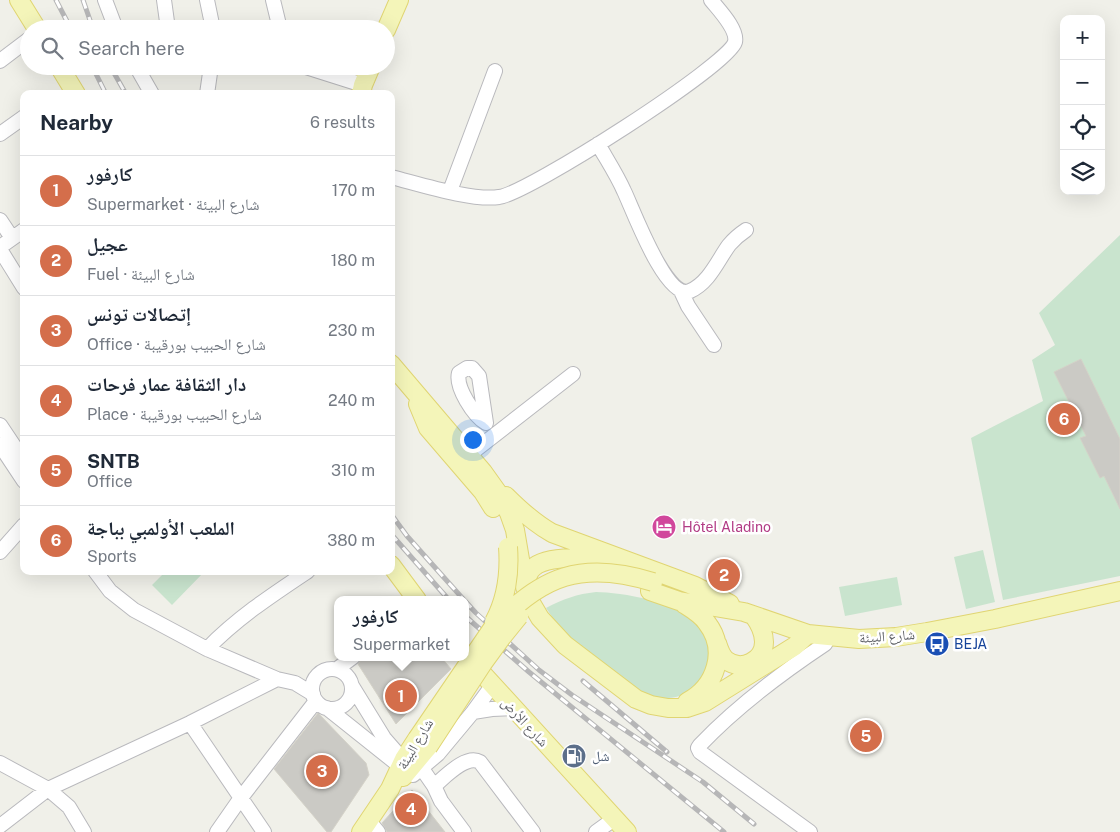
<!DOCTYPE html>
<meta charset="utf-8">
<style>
:root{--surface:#fff;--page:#f6f6f7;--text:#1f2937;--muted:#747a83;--line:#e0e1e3;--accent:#d46e4b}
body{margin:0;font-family:"Public Sans","Noto Naskh Arabic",sans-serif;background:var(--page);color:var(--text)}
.controls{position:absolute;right:15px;top:15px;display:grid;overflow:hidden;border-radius:10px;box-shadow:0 5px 20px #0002}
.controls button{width:45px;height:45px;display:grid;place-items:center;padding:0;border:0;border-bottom:1px solid var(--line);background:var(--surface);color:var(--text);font:25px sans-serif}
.you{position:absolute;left:472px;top:439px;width:18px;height:18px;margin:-12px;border:4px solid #fff;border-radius:50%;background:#1a73e8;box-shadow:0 0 0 8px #1a73e833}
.badge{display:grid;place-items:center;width:32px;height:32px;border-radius:50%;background:var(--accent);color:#fff;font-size:16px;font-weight:700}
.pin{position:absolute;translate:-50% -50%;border:2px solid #fff;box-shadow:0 1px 5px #0006}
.popup{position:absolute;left:334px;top:596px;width:135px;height:65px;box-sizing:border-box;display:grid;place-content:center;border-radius:10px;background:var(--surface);filter:drop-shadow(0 1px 4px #0005);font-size:16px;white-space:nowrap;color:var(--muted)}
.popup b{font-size:19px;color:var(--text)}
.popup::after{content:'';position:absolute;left:50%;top:100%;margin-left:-10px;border:10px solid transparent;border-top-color:var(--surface)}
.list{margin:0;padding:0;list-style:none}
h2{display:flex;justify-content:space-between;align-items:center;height:65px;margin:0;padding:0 20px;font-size:21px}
h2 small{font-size:16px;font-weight:400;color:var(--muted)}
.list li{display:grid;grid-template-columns:32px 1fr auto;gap:15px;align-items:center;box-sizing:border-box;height:70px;padding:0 20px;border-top:1px solid var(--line)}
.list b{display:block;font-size:19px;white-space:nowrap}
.list p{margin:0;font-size:16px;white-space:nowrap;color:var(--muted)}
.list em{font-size:16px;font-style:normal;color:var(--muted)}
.icon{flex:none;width:28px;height:28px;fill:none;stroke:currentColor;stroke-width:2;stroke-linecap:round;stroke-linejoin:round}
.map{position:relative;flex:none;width:1120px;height:832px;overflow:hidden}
.search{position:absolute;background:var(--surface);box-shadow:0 5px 20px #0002;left:20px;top:20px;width:375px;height:55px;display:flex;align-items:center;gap:12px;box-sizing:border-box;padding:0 18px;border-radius:28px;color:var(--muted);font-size:19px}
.panel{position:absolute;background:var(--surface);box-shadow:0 5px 20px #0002;left:20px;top:90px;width:375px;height:485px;border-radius:10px}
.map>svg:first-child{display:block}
</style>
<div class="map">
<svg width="1120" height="832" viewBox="0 0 1120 832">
<rect width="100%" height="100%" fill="#f0f0e9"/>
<path fill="#c9e4ce" d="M1120 235V576L1003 600 971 438 1043 401 1032 360 1055 345 1039 313Z
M983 550 995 602 966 609 954 557Z
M166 571H205L172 605 152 585Z
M897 577 902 605 845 616 839 587Z
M596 592C621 592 680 603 697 621 700 625 702 630 704 634 706 639 710 644 710 648 715 674 693 696 669 698 645 700 620 680 602 665 581 649 561 631 546 608 563 599 577 594 596 592Z"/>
<path fill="#cbcac5" stroke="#d4d2c8" d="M1081 359 1120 439V509L1104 476 1100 478 1080 438 1086 436 1054 372Z
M363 657H441L451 669 396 724 358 664Z
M318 713 366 763 369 775 331 832H327L274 769Z
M412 790 445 832H387L382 823Z"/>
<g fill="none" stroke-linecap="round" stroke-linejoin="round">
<defs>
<path id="minor" d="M105 0 116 29
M164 0 168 29
M207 0 213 29
M273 0 280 29
M0 61 29 39
M136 66 152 94
M303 66 363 85
M207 94 211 66
M0 134 24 117
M598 144C607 160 617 175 624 191 632 207 666 301 690 291 709 283 718 260 729 245 734 239 740 234 746 230
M391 177C419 184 472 201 499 197 527 194 729 65 735 42 738 29 718 9 711 0
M450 191 495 71
M0 220 12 238
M24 230 0 247 1 251 24 288
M681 291 688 306 714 345
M467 368H472L479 376 486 423C474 416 455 387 459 373Z
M0 425 24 461
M0 445 24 481
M469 455 573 374
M0 552 24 525
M95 571 110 591 134 610 207 649 277 679 295 683 313 694
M207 649C237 618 272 595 308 571
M337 669 353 657
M312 689a20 20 0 1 1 40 0a20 20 0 1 1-40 0Z
M352 686 384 738 398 754 425 773 434 786 441 801 464 832
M327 708 401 767
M473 712 492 709 513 708
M190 723 264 832
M0 763 48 789 69 807 84 832
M413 775 438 754 473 712 492 686
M434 786C445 777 466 754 480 762L533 832
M369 821 378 832
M0 826 48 789 190 723 277 679
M217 832 240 799 316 701
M596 832 614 819
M810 832 700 752 698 748 700 745C737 706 780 674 825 644L829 637"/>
<path id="major" d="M19 0 37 29
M386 30 399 0
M59 66 76 94
M361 94 363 85 371 66
M391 364 483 472 498 493 509 513 515 530 524 583 530 601 540 618 565 645 636 699 651 705 668 708H687L705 702 795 646 808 634
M418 404 428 428 483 492 493 508
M506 496C520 510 534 523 552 533L695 586 730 604
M391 565 417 600
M525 587C526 581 527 576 530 571 542 554 584 558 603 560
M650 591 679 601 744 612 808 634 859 639 896 637 927 632 995 619 1120 591
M684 604C692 609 701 614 707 623 728 650 716 687 687 702
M717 643C719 649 721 656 726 660 741 672 764 661 764 642 764 633 759 623 754 616
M469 659 627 832
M403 777 428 747
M361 832 390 789 404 759 417 739"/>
</defs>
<use href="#minor" stroke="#b9b9bd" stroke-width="16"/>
<use href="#major" stroke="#e0d572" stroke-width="20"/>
<use href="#minor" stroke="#fff" stroke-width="14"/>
<use href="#major" stroke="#f4f5b9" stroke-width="18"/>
<defs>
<path id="rail" d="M56 0 71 29
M83 0 93 29
M92 66 106 94
M110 66 126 94
M391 514 407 536 464 600
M391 534 449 600
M465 601 476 613 539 670 572 695 703 782 754 824
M465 616 529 672 724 832
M583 681 667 752"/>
</defs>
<use href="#rail" stroke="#b6b6b7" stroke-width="5"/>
<use href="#rail" stroke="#fff" stroke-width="3" stroke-dasharray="9" stroke-linecap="butt"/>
<defs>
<path id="major-bridge" d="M494 622C507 598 510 574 508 547
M417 739 492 629C541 575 583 560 653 582
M428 747 483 663 502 637 519 616"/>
</defs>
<use href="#major-bridge" stroke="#e0d572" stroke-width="20" stroke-linecap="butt"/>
<use href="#major-bridge" stroke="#f4f5b9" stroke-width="18"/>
</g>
<defs>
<symbol id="hotel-disc" viewBox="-11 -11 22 22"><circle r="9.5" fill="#d1479c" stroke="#fff"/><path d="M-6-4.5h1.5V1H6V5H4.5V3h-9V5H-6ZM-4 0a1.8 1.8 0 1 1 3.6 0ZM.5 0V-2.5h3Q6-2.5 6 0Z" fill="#fff"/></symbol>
<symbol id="bus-disc" viewBox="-11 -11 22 22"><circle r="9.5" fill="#1a4fb4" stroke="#fff"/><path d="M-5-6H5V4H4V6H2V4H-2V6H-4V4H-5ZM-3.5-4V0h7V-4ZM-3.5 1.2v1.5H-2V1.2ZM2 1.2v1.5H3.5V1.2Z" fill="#fff"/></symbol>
<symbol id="fuel-disc" viewBox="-11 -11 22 22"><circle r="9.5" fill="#5c6f8a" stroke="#fff"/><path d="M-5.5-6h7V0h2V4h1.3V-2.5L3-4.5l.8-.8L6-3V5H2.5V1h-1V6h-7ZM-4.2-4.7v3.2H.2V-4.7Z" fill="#fff"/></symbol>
</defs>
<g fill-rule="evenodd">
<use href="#hotel-disc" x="650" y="513" width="28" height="28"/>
<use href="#bus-disc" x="923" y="630" width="28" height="28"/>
<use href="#fuel-disc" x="560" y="742" width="28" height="28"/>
</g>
<g text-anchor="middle" stroke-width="5" stroke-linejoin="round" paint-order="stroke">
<g font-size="14" fill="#b23c85" stroke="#fff" text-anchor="start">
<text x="682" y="532">Hôtel Aladino</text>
</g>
<g font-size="14" fill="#606267" stroke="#fff">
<text transform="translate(887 636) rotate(-4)" y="5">شارع البيئة</text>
<text transform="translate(525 722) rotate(47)" y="5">شارع الأرض</text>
<text transform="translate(415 744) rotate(-59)" y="5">شارع البيئة</text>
</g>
<g font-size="14" fill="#164399" stroke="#fff" text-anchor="start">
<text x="954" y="649">BEJA</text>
</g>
<g font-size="14" fill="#4e5e75" stroke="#fff" text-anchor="start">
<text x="592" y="761">شل</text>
</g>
</g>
</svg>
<div class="controls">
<button>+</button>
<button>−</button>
<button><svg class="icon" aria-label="locate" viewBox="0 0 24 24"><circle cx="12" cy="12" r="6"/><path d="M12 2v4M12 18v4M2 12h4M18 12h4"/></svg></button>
<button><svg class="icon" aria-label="layers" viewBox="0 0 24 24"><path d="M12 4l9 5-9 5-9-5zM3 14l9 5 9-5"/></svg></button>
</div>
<div class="you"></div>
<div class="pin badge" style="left:401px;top:696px">1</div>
<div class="popup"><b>كارفور</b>Supermarket</div>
<div class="pin badge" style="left:724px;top:575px">2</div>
<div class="pin badge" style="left:322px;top:771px">3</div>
<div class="pin badge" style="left:411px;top:809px">4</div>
<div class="pin badge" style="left:866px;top:736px">5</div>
<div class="pin badge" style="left:1064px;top:419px">6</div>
<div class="search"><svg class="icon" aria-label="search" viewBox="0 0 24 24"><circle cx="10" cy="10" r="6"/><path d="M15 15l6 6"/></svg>Search here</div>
<section class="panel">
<h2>Nearby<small>6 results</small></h2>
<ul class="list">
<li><span class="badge">1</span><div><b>كارفور</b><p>Supermarket · شارع البيئة</p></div><em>170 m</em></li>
<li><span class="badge">2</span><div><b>عجيل</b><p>Fuel · شارع البيئة</p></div><em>180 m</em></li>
<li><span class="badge">3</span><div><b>إتصالات تونس</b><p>Office · شارع الحبيب بورقيبة</p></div><em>230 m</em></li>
<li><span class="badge">4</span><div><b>دار الثقافة عمار فرحات</b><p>Place · شارع الحبيب بورقيبة</p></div><em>240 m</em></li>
<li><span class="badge">5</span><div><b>SNTB</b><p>Office</p></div><em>310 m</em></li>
<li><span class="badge">6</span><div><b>الملعب الأولمبي بباجة</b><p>Sports</p></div><em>380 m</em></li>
</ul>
</section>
</div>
